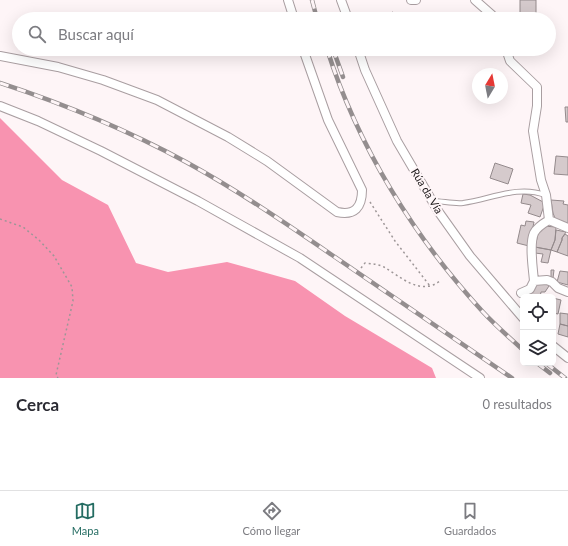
<!DOCTYPE html>
<html lang="es">
<meta charset="utf-8">
<style>
:root{--surface:#fff;--page:#f2f2f3;--text:#2b2b33;--muted:#7c7c81;--line:#e1e1e2;--accent:#246c62}
body{margin:0;font-family:Lato,sans-serif;background:var(--page);color:var(--text)}
.controls{position:absolute;right:12px;bottom:12px;display:grid;overflow:hidden;border-radius:6px;box-shadow:0 4px 16px #0002}
.controls button{width:36px;height:36px;display:grid;place-items:center;padding:0;border:0;border-bottom:1px solid var(--line);background:var(--surface);color:var(--text);font:20px sans-serif}
.compass{position:absolute;left:472px;top:68px;width:36px;height:36px;border-radius:50%;background:var(--surface);box-shadow:0 4px 16px #0002;rotate:10deg}
.list{margin:0;padding:0;list-style:none}
h2{display:flex;justify-content:space-between;align-items:center;height:52px;margin:0;padding:0 16px;font-size:17px}
h2 small{font-size:13px;font-weight:400;color:var(--muted)}
.icon{flex:none;width:22px;height:22px;fill:none;stroke:currentColor;stroke-width:2;stroke-linecap:round;stroke-linejoin:round}
.map{position:relative;flex:none;width:568px;height:378px;overflow:hidden}
.search{position:absolute;background:var(--surface);box-shadow:0 4px 16px #0002;left:12px;right:12px;top:12px;height:44px;display:flex;align-items:center;gap:10px;box-sizing:border-box;padding:0 14px;border-radius:22px;color:var(--muted);font-size:15px}
.sheet{height:112px;background:var(--surface)}
nav{display:flex;justify-content:space-around;align-items:center;box-sizing:border-box;height:56px;border-top:1px solid var(--line);background:var(--surface);font-size:11px;color:var(--muted)}
nav a{display:grid;justify-items:center;gap:2px}
nav .on{color:var(--accent)}
.map>svg:first-child{display:block}
</style>
<div class="map">
<svg width="568" height="378" viewBox="0 0 568 378">
<rect width="100%" height="100%" fill="#fef5f7"/>
<path fill="#f893b0" d="M0 118 62 180 108 205 136 263 168 272 227 262 295 281 345 316 432 368 436 378H0Z"/>
<path fill="#d5cacc" stroke="#948a8c" d="M520 0H536V18H520Z
M392 12 407 17V19H391Z
M565 107H568V122H566Z
M556 156 568 157V175L554 174Z
M495 163 513 169 508 184 490 178Z
M523 194 530 195 545 203 540 217 528 213 531 205 521 203Z
M551 200 564 201 563 204 568 205V225L556 221 553 213Z
M526 221 534 222 529 246 517 243 521 225 525 226Z
M543 226 556 227 555 240 551 250 535 247 538 234Z
M556 230 566 232 562 238V240L557 252 551 250 555 240Z
M565 234 568 236V256L557 252 562 240V238Z
M535 247 551 250 548 263 541 262 543 254 535 253Z
M551 270H554L553 278H551Z
M560 271 568 272V285L557 282Z
M551 283 545 292H541L540 297H529L531 290 534 284Z
M553 298 561 300 558 314 553 313Z
M560 313 568 314V326L560 324Z
M560 324 568 326V337L558 334Z"/>
<g fill="none" stroke-linecap="round" stroke-linejoin="round">
<defs>
<path id="service" d="M432 201C442 201 453 204 463 203 491 199 518 185 545 195"/>
<path id="minor" d="M288 0 294 19
M341 0 348 19
M411 0H416
M475 0 492 15 494 19
M358 49 365 70 397 141 438 211 470 256 523 318
M506 49 510 61 537 87V106L533 131 541 180 546 195 549 220 568 228
M0 56 58 67 103 80 157 100 228 137 267 161 337 212C355 216 362 207 362 190L328 120 303 49
M0 106 38 121 101 151 198 201 300 258 480 378
M549 220C544 223 537 227 534 233 529 244 533 269 534 281L547 280 552 282 558 288 568 292
M521 293 530 289 534 281
M553 346 568 358"/>
</defs>
<use href="#service" stroke="#a99ea1" stroke-width="6"/>
<use href="#minor" stroke="#a99ea1" stroke-width="10"/>
<path stroke="#9d9697" stroke-width="1.5" stroke-dasharray="2 3" stroke-linecap="butt" d="M370 202 395 241 430 286
M0 219 23 227 39 240 54 256 72 287 73 301 56 375 58 378
M361 268 365 263C372 264 378 264 384 267 401 277 420 296 440 281"/>
<use href="#service" stroke="#fff" stroke-width="4"/>
<use href="#minor" stroke="#fff" stroke-width="8"/>
<defs>
<path id="rail" d="M312 0 317 19
M327 49C358 147 414 237 483 312 496 326 510 338 523 350
M333 49 343 77
M0 83C64 104 127 130 186 162 237 190 284 222 332 255 392 296 452 337 512 378
M537 363 550 373
M546 363 565 378"/>
</defs>
<use href="#rail" stroke="#948e8f" stroke-width="4.5"/>
<use href="#rail" stroke="#fef5f7" stroke-width="3" stroke-dasharray="9" stroke-linecap="butt"/>
</g>
<g text-anchor="middle" stroke-width="4" stroke-linejoin="round" paint-order="stroke">
<g font-size="11" fill="#1f1b1c" stroke="#fef5f7">
<text transform="translate(427 191) rotate(59)" y="4">Rúa da Vía</text>
</g>
</g>
</svg>
<div class="controls">
<button><svg class="icon" aria-label="locate" viewBox="0 0 24 24"><circle cx="12" cy="12" r="6"/><path d="M12 2v4M12 18v4M2 12h4M18 12h4"/></svg></button>
<button><svg class="icon" aria-label="layers" viewBox="0 0 24 24"><path d="M12 4l9 5-9 5-9-5zM3 14l9 5 9-5"/></svg></button>
</div>
<svg class="compass" viewBox="-18 -18 36 36"><path d="M0-13l5 13h-10z" fill="#e53935"/><path d="M0 13l5-13h-10z" fill="#7c7c81"/></svg>
<div class="search"><svg class="icon" aria-label="search" viewBox="0 0 24 24"><circle cx="10" cy="10" r="6"/><path d="M15 15l6 6"/></svg>Buscar aquí</div>
</div>
<section class="sheet">
<h2>Cerca<small>0 resultados</small></h2>
<ul class="list">
</ul>
</section>
<nav>
<a class="on"><svg class="icon" aria-label="map" viewBox="0 0 24 24"><path d="M3 6l6-2 6 2 6-2v14l-6 2-6-2-6 2zM9 4v14M15 6v14"/></svg>Mapa</a>
<a><svg class="icon" aria-label="directions" viewBox="0 0 24 24"><path d="M12 3l9 9-9 9-9-9zM9 14v-3h6M13 9l2 2-2 2"/></svg>Cómo llegar</a>
<a><svg class="icon" aria-label="saved" viewBox="0 0 24 24"><path d="M7 4h10v16l-5-4-5 4z"/></svg>Guardados</a>
</nav>
